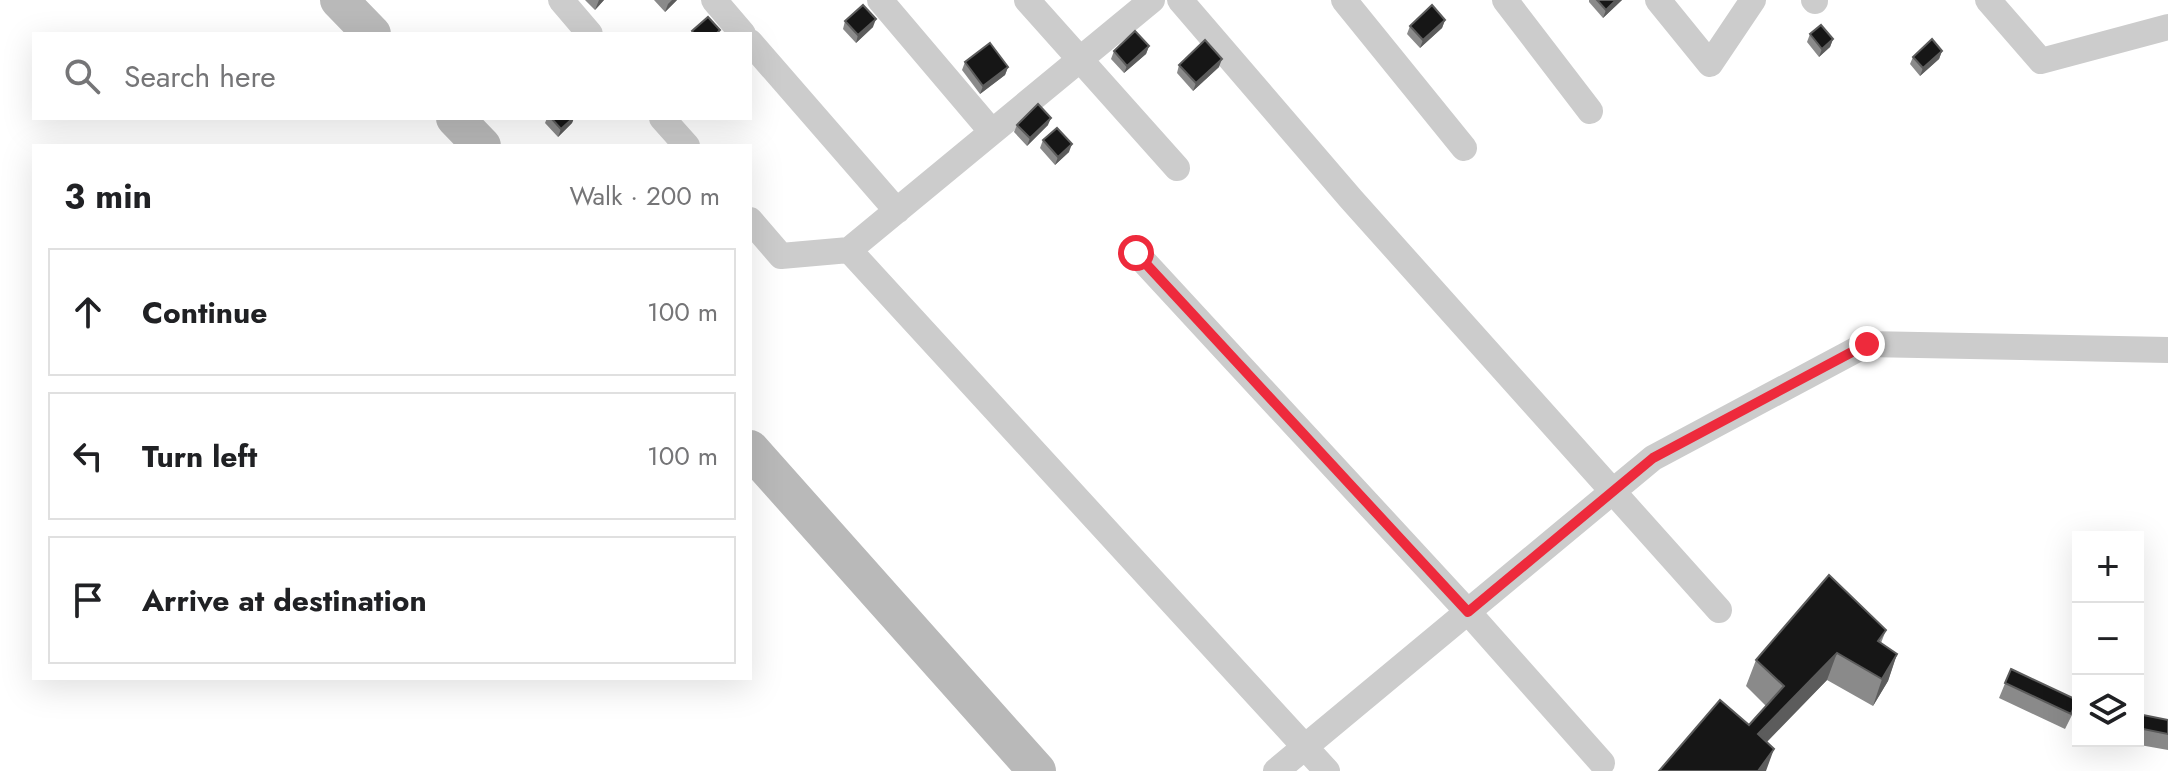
<!DOCTYPE html>
<meta charset="utf-8">
<style>
:root{--surface:#fff;--page:#f2f2f2;--text:#202124;--muted:#757577;--line:#e0e0e0}
body{margin:0;font-family:Jost,sans-serif;background:var(--page);color:var(--text)}
.controls{position:absolute;right:24px;bottom:24px;display:grid;overflow:hidden;border-radius:0px;box-shadow:0 8px 32px #0002}
.controls button{width:72px;height:72px;display:grid;place-items:center;padding:0;border:0;border-bottom:2px solid var(--line);background:var(--surface);color:var(--text);font:40px sans-serif}
.stop{position:absolute;width:24px;height:24px;margin:-18px;border:6px solid #ee2a3c;border-radius:50%;background:#fff}
.stop.end{background:#ee2a3c;border-color:#fff;box-shadow:0 2px 8px #0008}
.list{margin:0;padding:0;list-style:none}
h2{display:flex;justify-content:space-between;align-items:center;height:104px;margin:0;padding:0 32px;font-size:34px}
h2 small{font-size:26px;font-weight:400;color:var(--muted)}
.list li{display:grid;grid-template-columns:52px 1fr auto;gap:24px;align-items:center;box-sizing:border-box;height:128px;margin:0 16px 16px;padding:0 16px;border:2px solid var(--line);border-radius:0px}
.list b{display:block;font-size:30px;white-space:nowrap}
.list em{font-size:26px;font-style:normal;color:var(--muted)}
.icon{flex:none;width:44px;height:44px;fill:none;stroke:currentColor;stroke-width:2;stroke-linecap:round;stroke-linejoin:round}
.map{position:relative;flex:none;width:2168px;height:771px;overflow:hidden}
.search{position:absolute;background:var(--surface);box-shadow:0 8px 32px #0002;left:32px;top:32px;width:720px;height:88px;display:flex;align-items:center;gap:20px;box-sizing:border-box;padding:0 28px;border-radius:0px;color:var(--muted);font-size:30px}
.panel{position:absolute;background:var(--surface);box-shadow:0 8px 32px #0002;left:32px;top:144px;width:720px;height:536px;border-radius:0px}
.map>svg:first-child{display:block}
</style>
<div class="map">
<svg width="2168" height="771" viewBox="0 0 2168 771">
<rect width="100%" height="100%" fill="#fff"/>
<g fill="none" stroke-linecap="round" stroke-linejoin="round">
<path stroke="#ccc" stroke-width="26" d="M561 0 590 34
M714 0 743 34
M880 0 992 132
M1027 0 1177 168
M1152 0 849 250 1327 771
M1180 0 1351 199 1719 610
M1344 0 1464 148
M1505 0 1590 111
M1658 0 1710 64 1753 0
M1814 0 1815 1
M1988 0 2041 61 2168 27
M750 42 897 211
M662 118 687 146
M750 220 781 256 849 250
M1136 253 1468 612 1602 763
M1276 771 1653 458 1867 344 2168 350"/>
<path stroke="#b9b9b9" stroke-width="38" d="M339 0 372 34
M455 118 482 146
M750 449 1037 771"/>
</g>
<path fill="#8a8a8a" d="M585 0H604L595 10Z
M654 0H677L665 12Z
M1589 0H1622L1603 18 1589 2Z
M1445 20 1442 28 1420 48 1407 34 1410 26Z
M845 21 873 27 856 43 843 29Z
M1810 34 1833 39 1830 47 1819 57 1807 42Z
M1149 46 1146 54 1124 73 1111 59 1114 51Z
M1942 51 1939 59 1920 76 1910 64 1913 57Z
M965 62 1008 67 1005 75 980 94 962 70Z
M1179 65 1219 67 1193 91 1177 73Z
M547 118H574L572 123 558 137 545 123Z
M1017 125H1048L1027 146 1014 132Z
M1043 140 1069 152 1055 165 1040 148Z
M1886 630 1881 643 1897 654 1888 681 1873 706 1827 680 1767 742 1749 725 1766 706 1746 686 1756 660Z
M2011 669 2072 715 2065 729 1999 698Z
M2138 714 2168 720V750L2123 742 2138 741Z"/>
<path fill="#5c5c5c" d="M599 0H604L595 10Z
M672 0H677L665 12 668 4Z
M1616 0H1622L1603 18 1606 10Z
M876 19 873 27 856 43 858 35Z
M1445 20 1442 28 1420 48 1423 40Z
M1833 39 1830 47 1819 57 1822 49Z
M1149 46 1146 54 1124 73 1127 66Z
M1942 51 1939 59 1920 76 1923 68Z
M1222 59 1219 67 1193 91 1196 83Z
M1008 67 1005 75 980 94 983 86Z
M573 118H574L572 123 558 137 561 129Z
M1051 118 1048 125 1027 146 1030 138Z
M1072 144 1069 152 1055 165 1058 157Z
M1837 653 1827 680 1749 760 1758 734Z
M1897 654 1888 681 1873 706 1882 679Z
M1774 749 1766 771H1758Z"/>
<path fill="#161616" stroke="#5c5c5c" stroke-width="2" d="M1597 0H1616L1606 10Z
M863 5 876 19 858 35 845 21Z
M1432 5 1445 20 1423 40 1410 26Z
M708 17 720 30 716 34H694L692 31Z
M1821 25 1833 39 1822 49 1810 34Z
M1135 31 1149 46 1127 66 1114 51Z
M1932 39 1942 51 1923 68 1913 57Z
M1205 40 1222 59 1196 83 1179 65Z
M990 43 1008 67 983 86 965 62Z
M1038 104 1051 118 1030 138 1017 125Z
M551 118H573L561 129Z
M1057 128 1072 144 1058 157 1043 140Z
M1829 575 1886 630 1878 641 1897 654 1882 679 1837 653 1758 734 1774 749 1758 771H1659L1720 700 1749 725 1784 686 1756 660Z
M2011 669 2077 700 2071 714 2005 683Z
M2138 714 2168 720V734L2138 728Z"/>
<g fill="none" stroke-linecap="round" stroke-linejoin="round">
<path stroke="#ee2a3c" stroke-width="10" d="M1136 253 1468 612 1653 458 1867 344"/>
</g>
</svg>
<div class="controls">
<button>+</button>
<button>−</button>
<button><svg class="icon" aria-label="layers" viewBox="0 0 24 24"><path d="M12 4l9 5-9 5-9-5zM3 14l9 5 9-5"/></svg></button>
</div>
<div class="stop" style="left:1136px;top:253px"></div>
<div class="stop end" style="left:1867px;top:344px"></div>
<div class="search"><svg class="icon" aria-label="search" viewBox="0 0 24 24"><circle cx="10" cy="10" r="6"/><path d="M15 15l6 6"/></svg>Search here</div>
<section class="panel">
<h2>3 min<small>Walk · 200 m</small></h2>
<ul class="list">
<li><svg class="icon" aria-label="ahead" viewBox="0 0 24 24"><path d="M12 20V5M6 11l6-6 6 6"/></svg><div><b>Continue</b></div><em>100 m</em></li>
<li><svg class="icon" aria-label="left" viewBox="0 0 24 24"><path d="M17 20v-9H6M10 6l-5 5 5 5"/></svg><div><b>Turn left</b></div><em>100 m</em></li>
<li><svg class="icon" aria-label="arrive" viewBox="0 0 24 24"><path d="M6 21V4h12l-3 4 3 4H6"/></svg><div><b>Arrive at destination</b></div></li>
</ul>
</section>
</div>
